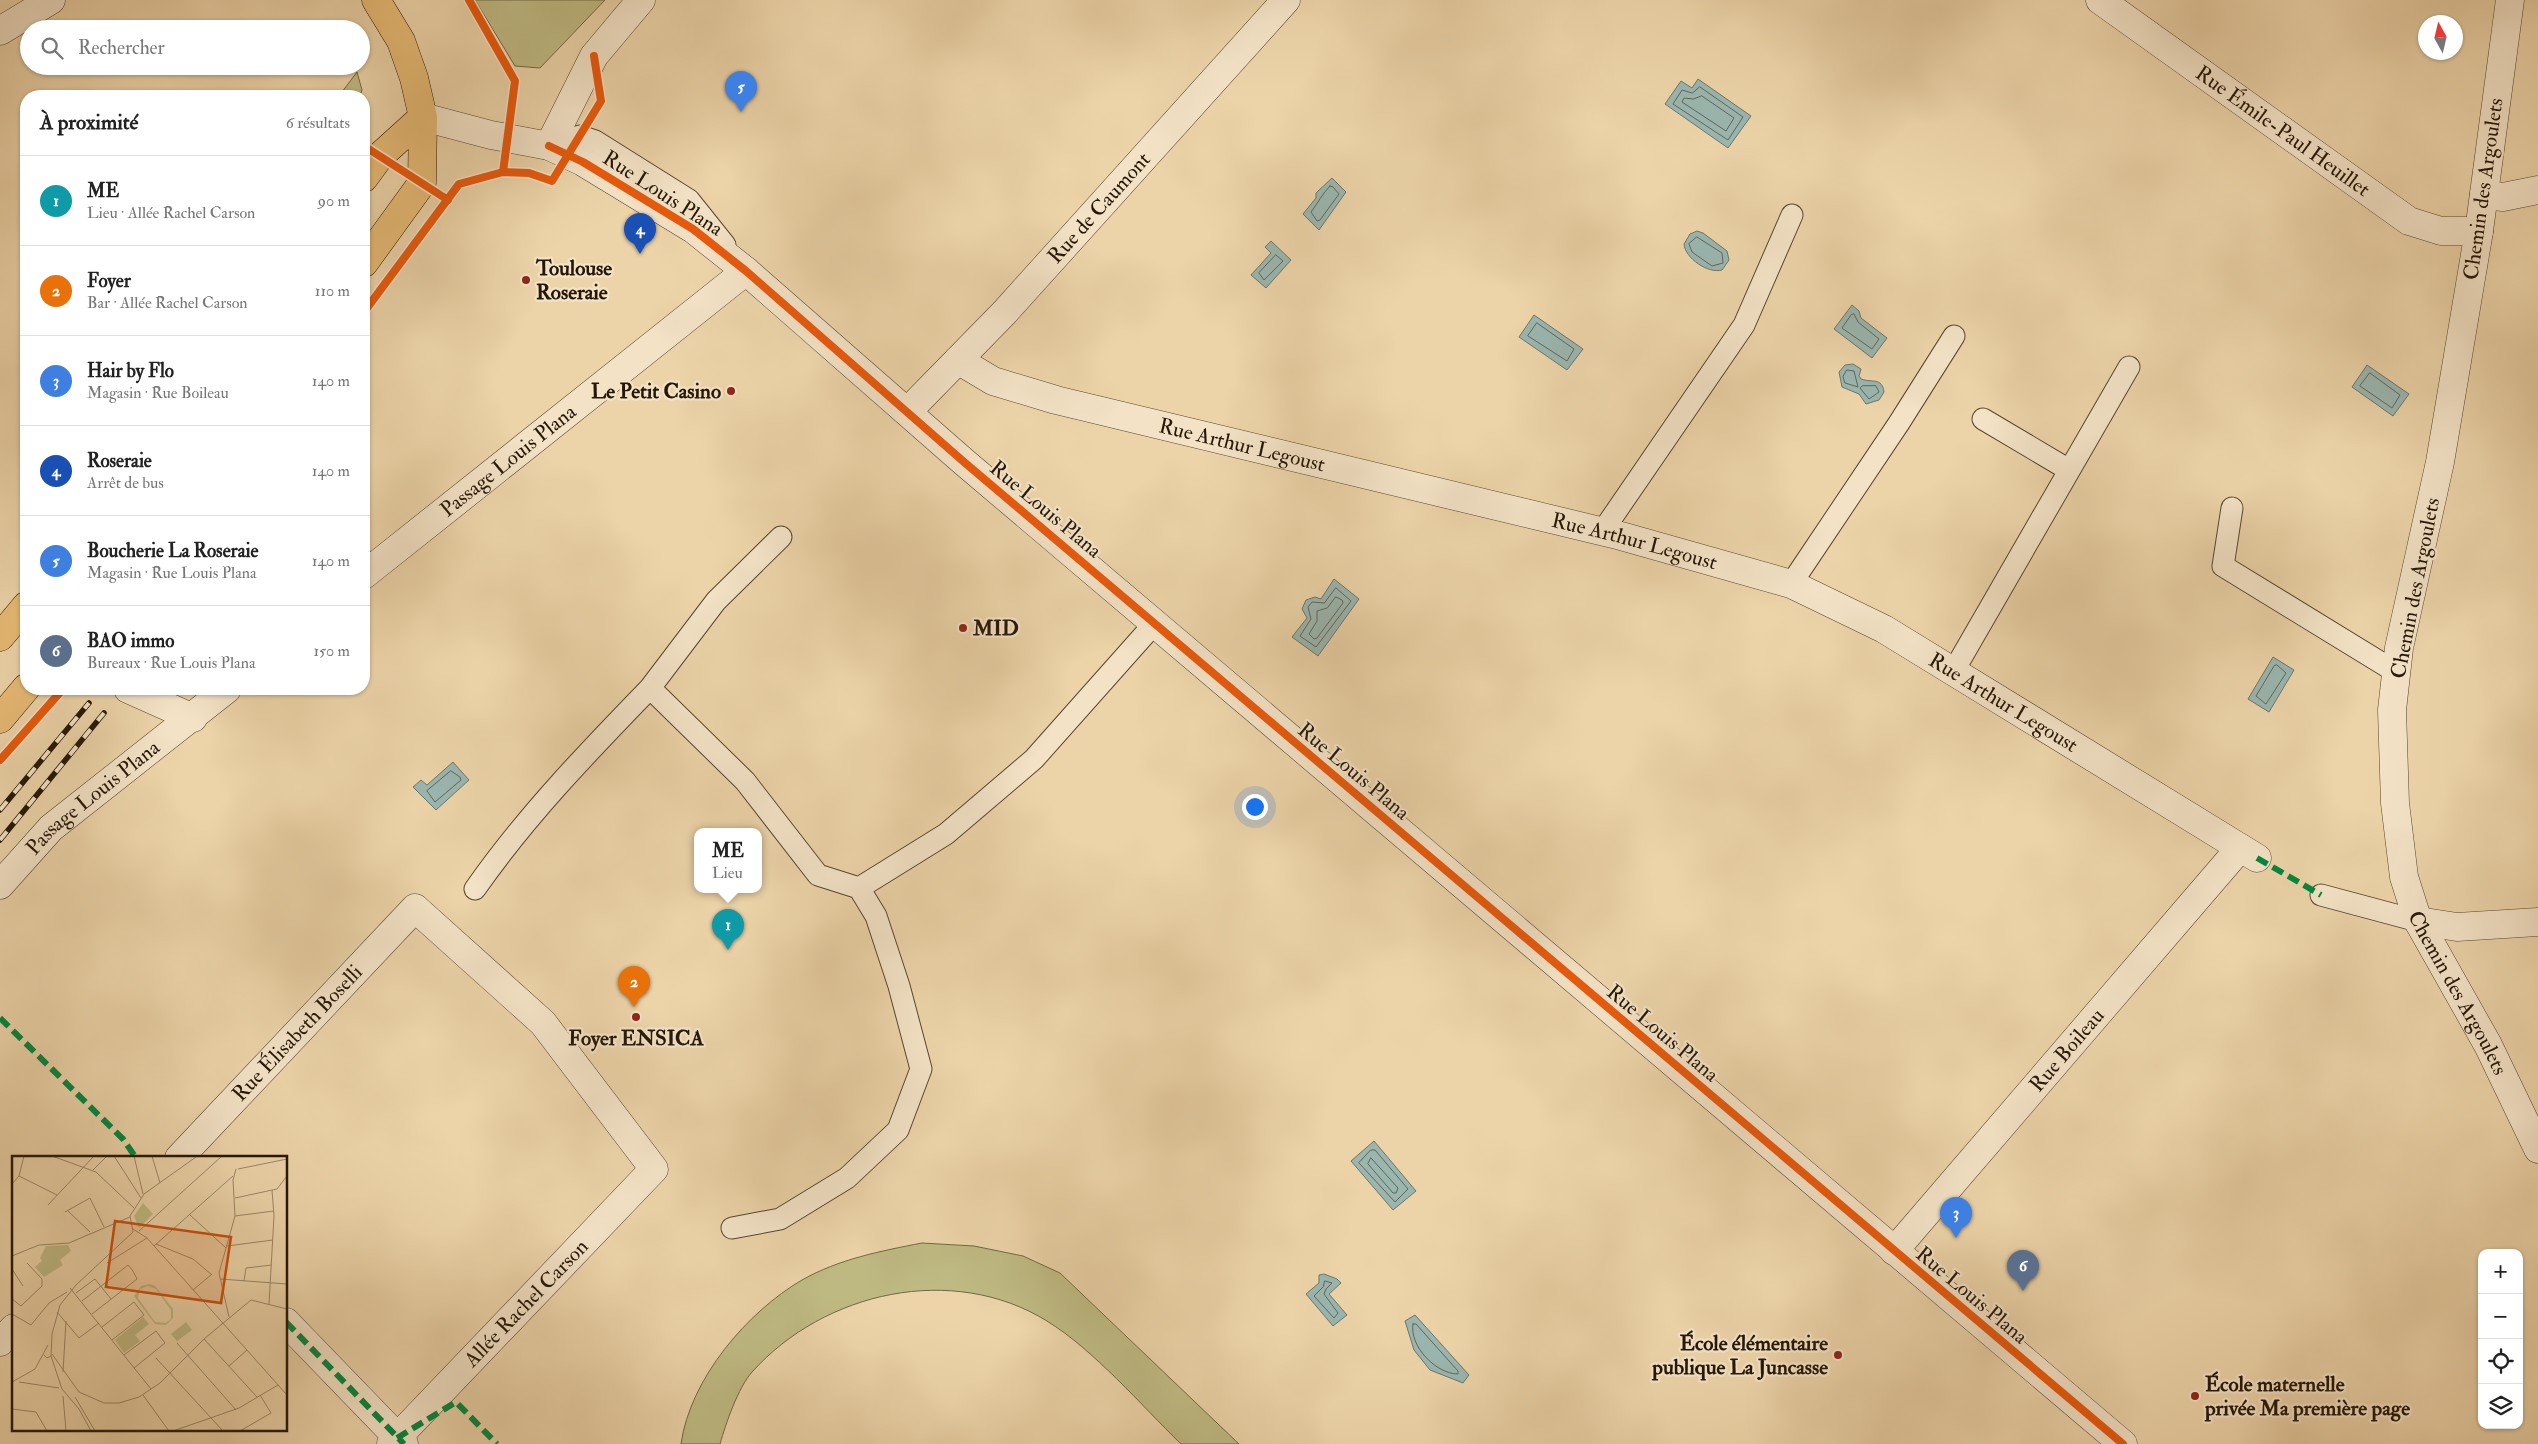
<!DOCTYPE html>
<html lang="fr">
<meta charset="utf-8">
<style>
:root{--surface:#fff;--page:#f6f6f6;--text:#222;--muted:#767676;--line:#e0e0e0;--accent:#b45309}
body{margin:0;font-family:"IM FELL Double Pica",serif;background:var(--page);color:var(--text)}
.controls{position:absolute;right:15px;bottom:15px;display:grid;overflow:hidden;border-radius:10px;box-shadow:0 1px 4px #0004}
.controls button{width:45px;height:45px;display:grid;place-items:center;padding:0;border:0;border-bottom:1px solid var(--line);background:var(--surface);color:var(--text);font:25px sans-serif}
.compass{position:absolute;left:2418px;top:15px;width:45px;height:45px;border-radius:50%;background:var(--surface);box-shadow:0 1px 4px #0004;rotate:352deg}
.you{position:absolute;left:1254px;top:806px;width:18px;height:18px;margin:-12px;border:4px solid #fff;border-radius:50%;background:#1a73e8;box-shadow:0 0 0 8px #1a73e833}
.badge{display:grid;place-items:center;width:32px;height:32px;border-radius:50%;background:var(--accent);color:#fff;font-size:16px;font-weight:700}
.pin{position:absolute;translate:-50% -41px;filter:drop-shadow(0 1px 2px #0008)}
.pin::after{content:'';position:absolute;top:26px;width:18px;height:15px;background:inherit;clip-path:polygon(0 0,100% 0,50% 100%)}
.popup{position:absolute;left:694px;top:828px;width:68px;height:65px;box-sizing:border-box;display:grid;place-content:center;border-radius:10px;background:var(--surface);filter:drop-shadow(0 1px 4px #0005);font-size:16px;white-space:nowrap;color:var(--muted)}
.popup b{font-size:19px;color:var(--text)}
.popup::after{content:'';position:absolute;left:50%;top:100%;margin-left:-10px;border:10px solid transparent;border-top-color:var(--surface)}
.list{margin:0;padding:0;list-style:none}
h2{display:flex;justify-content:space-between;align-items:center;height:65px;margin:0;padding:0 20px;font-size:21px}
h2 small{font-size:16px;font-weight:400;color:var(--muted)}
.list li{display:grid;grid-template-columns:32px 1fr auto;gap:15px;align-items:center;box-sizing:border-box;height:90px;padding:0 20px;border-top:1px solid var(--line)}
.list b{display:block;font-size:19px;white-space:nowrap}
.list p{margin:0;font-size:16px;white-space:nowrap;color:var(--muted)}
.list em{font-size:16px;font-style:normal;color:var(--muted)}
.icon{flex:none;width:28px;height:28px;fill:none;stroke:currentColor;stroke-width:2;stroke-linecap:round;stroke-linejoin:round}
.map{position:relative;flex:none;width:2538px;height:1444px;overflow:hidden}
.search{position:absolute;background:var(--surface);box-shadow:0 1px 4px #0004;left:20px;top:20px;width:350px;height:55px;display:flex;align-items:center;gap:12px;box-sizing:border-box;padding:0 18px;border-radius:28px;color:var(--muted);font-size:19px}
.panel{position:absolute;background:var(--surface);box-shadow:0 1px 4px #0004;left:20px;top:90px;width:350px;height:605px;border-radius:20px}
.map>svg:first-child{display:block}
</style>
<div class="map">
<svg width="2538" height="1444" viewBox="0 0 2538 1444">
<rect width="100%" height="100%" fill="#ecd3a8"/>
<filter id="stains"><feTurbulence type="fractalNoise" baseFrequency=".004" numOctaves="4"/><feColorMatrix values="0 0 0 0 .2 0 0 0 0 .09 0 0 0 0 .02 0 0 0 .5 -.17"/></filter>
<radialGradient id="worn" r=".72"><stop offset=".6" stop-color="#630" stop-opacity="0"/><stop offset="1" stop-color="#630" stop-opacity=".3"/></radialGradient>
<path fill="#bfba83" stroke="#726845" d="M475 0H605L540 68 515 66Z
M357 72 362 90 360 96H339Z
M922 1243 974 1246 1023 1256 1060 1273 1239 1444H1181C1141 1405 1094 1350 1047 1321 953 1263 825 1291 752 1372 738 1388 726 1423 720 1444H681C690 1379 747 1312 802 1280 839 1259 881 1251 922 1243Z"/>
<path fill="#9ab6af" stroke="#6b766c" d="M1698 79 1751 116 1728 148 1665 104 1681 81 1692 88Z
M1332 178 1346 192 1319 230 1303 214 1316 198V193Z
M1697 231 1703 233 1727 251 1729 260 1722 270C1708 274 1685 258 1684 244L1690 234Z
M1271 241 1291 260 1266 288 1251 275 1271 253 1265 247Z
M1852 305 1859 311 1861 318 1887 338 1872 358 1834 329Z
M1534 315 1583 349 1567 370 1519 337Z
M1853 364 1861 369 1859 376 1861 379C1872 383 1882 377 1884 392L1879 400 1866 404 1859 394 1842 387 1839 372 1845 365Z
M2367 365 2409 394 2393 416 2352 387Z
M1334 579 1359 599 1318 656 1292 637 1307 618 1302 609 1306 600 1315 597 1321 599Z
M2273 657 2294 670 2269 712 2248 699Z
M453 762 469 780 436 810 413 787 421 780 427 785Z
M1374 1141 1416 1191 1393 1210 1351 1161Z
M1324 1274 1337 1279 1341 1283 1329 1294 1347 1315 1333 1326 1306 1294 1319 1283V1275Z
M1415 1315 1469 1375 1463 1383 1430 1370 1414 1350 1405 1321Z"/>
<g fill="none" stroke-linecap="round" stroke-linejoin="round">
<path stroke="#60665b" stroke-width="1" d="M1700 87 1743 117 1728 140 1673 104 1682 90 1692 93Z
M1702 96 1734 118 1726 131 1682 102 1684 98 1693 99Z
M1330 186 1333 187 1339 194 1320 220 1317 221 1311 212C1318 203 1322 194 1330 186Z
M1697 237 1722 253 1723 263 1712 266 1692 252 1689 244Z
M1276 255 1283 261 1264 280 1259 273Z
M1854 314 1858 322 1879 339 1872 349 1842 328 1851 315Z
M1537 323 1574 349 1567 361 1528 336Z
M1847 370 1854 371 1858 387 1845 383 1843 377Z
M2370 373 2400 395 2392 408 2360 386Z
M1876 386 1879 392 1869 399 1860 388 1862 386Z
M1336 588 1351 601 1316 647 1300 636 1311 619 1308 607 1312 602 1324 603Z
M1336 597 1342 600 1343 603 1317 638 1314 639 1309 634 1317 621V611L1327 608Z
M2277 665 2286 673 2266 704 2256 696 2274 666Z
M451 771 460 777 461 780 435 802 427 791Z
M1371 1150H1375L1408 1189 1395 1202 1359 1163Z
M1371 1158 1398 1188 1396 1193H1393L1368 1164Z
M1325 1281 1332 1283 1326 1289 1324 1294 1338 1313 1334 1318 1314 1296 1323 1287Z
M1413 1324H1416L1458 1371V1374C1436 1374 1409 1346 1413 1324Z"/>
<defs>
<path id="service" d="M549 146 580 136 595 141 689 200 725 245
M1983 419 2069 470
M2232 508 2223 566 2396 672
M1602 532 1744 325 1792 215
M1791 584 1899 423 1954 336
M1953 672 2129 367
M650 688 716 601 781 537
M859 888 946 834 1034 759 1154 624
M475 889C526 816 588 752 650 688L745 781 818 875 859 888 876 916 899 986 921 1069 898 1130 847 1178 780 1219 732 1228
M2321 895 2418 921"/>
<path id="pedestrian" d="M286 1322 404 1444"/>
<g id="minor">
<path id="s1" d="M2100 0 2409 221 2441 231H2479"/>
<path id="s2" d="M2510 0 2479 231 2440 462 2399 648 2392 710 2395 803 2404 877 2418 921 2488 1045 2538 1149"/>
<path d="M0 31 51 0"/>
<path d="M549 146 594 56 641 0"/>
<path d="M2484 195 2503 197 2538 190"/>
<path id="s3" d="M958 360 993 381 1056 400 1621 536 1791 584 1884 629 2257 858"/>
<path id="s4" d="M908 411 1004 313 1286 0"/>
<path id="s5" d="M364 575 746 271"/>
<path d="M128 689 193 718"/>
<path id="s6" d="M0 885 51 828 227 689"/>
<path d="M2418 921 2457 927 2538 922"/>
<path id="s7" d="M179 1158 415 908 543 1023 654 1169 391 1444"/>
<path id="s8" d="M1894 1251 2240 848"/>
<path d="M0 1342 14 1328"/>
</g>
<path id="tertiary" d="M423 117 491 135 549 146 583 162 693 229 746 271 964 462 2123 1444"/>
<path id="primary" d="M364 178 380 156 423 117
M364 263 422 183 423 117 414 78 401 41 376 0
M0 637 26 606
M0 719 26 688"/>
</defs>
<use href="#service" stroke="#57462f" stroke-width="23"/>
<use href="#pedestrian" stroke="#57462f" stroke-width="29"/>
<use href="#minor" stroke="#57462f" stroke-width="29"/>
<use href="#tertiary" stroke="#57462f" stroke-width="29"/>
<use href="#primary" stroke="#251707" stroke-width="29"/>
<use href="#service" stroke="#f3e2c6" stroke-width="21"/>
<use href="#pedestrian" stroke="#f3e2c6" stroke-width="28"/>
<use href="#minor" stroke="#f3e2c6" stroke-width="28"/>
<use href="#tertiary" stroke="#f3e2c6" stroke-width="28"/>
<use href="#primary" stroke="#e6ba74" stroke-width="28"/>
<defs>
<path id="rail" d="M0 810 89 703
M0 840 104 713"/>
</defs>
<use href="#rail" stroke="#251707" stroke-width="5.5"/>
<use href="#rail" stroke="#f3e2c6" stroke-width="4" stroke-dasharray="11" stroke-linecap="butt"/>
<path stroke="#00873e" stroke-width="6" stroke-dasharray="12 6" stroke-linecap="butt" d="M2257 858 2321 895
M0 1018 123 1139 136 1158
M286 1322 404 1444
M397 1438 456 1402 497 1444"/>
<defs>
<path id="cycleway" d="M469 0 515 81 503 172
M364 146 448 200
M549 146 583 162 693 229 746 271 964 462 2123 1444
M364 312 459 184 503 172 529 173 552 181 601 101 594 56
M0 760 63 689"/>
</defs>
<use href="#cycleway" stroke="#f3e2c6" stroke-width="11"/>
<use href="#cycleway" stroke="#e8590c" stroke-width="8"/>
</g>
<g fill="#8f2418" stroke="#f3e2c6" stroke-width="2">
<circle cx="526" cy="280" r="5"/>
<circle cx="731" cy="391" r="5"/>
<circle cx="963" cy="628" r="5"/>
<circle cx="636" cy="1017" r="5"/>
<circle cx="1838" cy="1355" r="5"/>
<circle cx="2195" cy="1396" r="5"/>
</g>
<g text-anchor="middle" stroke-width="4.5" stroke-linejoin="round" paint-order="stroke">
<g font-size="21" fill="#251707" stroke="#f3e2c6">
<text dy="7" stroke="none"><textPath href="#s1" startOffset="225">Rue Émile-Paul Heuillet</textPath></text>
<text transform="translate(2483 189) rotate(-82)" y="7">Chemin des Argoulets</text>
<text transform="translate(663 193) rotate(33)" y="7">Rue Louis Plana</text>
<text dy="7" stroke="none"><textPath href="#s4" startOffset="279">Rue de Caumont</textPath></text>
<text dy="7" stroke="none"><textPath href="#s3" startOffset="298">Rue Arthur Legoust</textPath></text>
<text dy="7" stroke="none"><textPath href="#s5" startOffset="184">Passage Louis Plana</textPath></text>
<text transform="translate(1046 509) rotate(40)" y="7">Rue Louis Plana</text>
<text dy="7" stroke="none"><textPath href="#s3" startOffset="702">Rue Arthur Legoust</textPath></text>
<text transform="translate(2415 588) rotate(-79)" y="7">Chemin des Argoulets</text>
<text dy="7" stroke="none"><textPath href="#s3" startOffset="1108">Rue Arthur Legoust</textPath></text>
<text transform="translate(1354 771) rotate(40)" y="7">Rue Louis Plana</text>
<text dy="7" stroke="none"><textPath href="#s6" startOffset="128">Passage Louis Plana</textPath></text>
<text dy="7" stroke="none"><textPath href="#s2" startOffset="1016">Chemin des Argoulets</textPath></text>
<text dy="7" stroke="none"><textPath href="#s7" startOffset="172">Rue Élisabeth Boselli</textPath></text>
<text transform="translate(1663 1033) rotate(40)" y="7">Rue Louis Plana</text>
<text dy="7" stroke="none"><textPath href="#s8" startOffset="265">Rue Boileau</textPath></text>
<text transform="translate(1972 1295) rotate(40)" y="7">Rue Louis Plana</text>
<text transform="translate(526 1303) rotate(-46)" y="7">Allée Rachel Carson</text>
</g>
<g font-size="21" font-weight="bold" fill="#251707" stroke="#f3e2c6" text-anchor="start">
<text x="536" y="275">Toulouse<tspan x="536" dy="24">Roseraie</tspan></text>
<text x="721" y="398" text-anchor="end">Le Petit Casino</text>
<text x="973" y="635">MID</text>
<text x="636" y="1045" text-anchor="middle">Foyer ENSICA</text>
<text x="1828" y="1350" text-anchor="end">École élémentaire<tspan x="1828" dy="24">publique La Juncasse</tspan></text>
<text x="2205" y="1391">École maternelle<tspan x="2205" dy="24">privée Ma première page</tspan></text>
</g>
</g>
<g transform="translate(12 1156)">
<rect width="275" height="275" fill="#ecd3a8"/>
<path d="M131 47 141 58 127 72 122 60ZM56 89 59 95 48 104 51 109 32 121 23 111 30 105 28 102 34 90ZM137 128 143 130 161 153V162L154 169 143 168 122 140 129 130ZM136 130 144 133 159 154V163L154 167 143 166 126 142 128 133ZM131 161 137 168 123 179 128 185 112 197 103 184ZM174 166 180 174 165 185 159 178Z" fill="#bfba83" fill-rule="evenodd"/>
<path fill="none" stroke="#9c8868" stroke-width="1" d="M40 0 84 16 122 52M102 0 129 42M122 0 131 38M140 0 148 27M226 13 275 3M81 14 95 0M7 20 45 39M0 28 7 20 12 0M223 42 265 33 275 20M36 49 82 0M56 55 78 76M53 56 78 42 92 71M178 59 214 92M223 60 262 55M121 73 135 82 275 239M127 75 210 0M144 88 181 103 200 119M142 90 221 20M215 90 261 84M0 100 27 89 57 87 118 61M95 107 135 82M0 113 11 130M208 123 275 128M232 125 234 112 260 109M58 132 139 233M181 134 200 118M64 137 83 123 99 143M0 143 9 150 30 130V123L15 107M70 145 116 109 121 115 125 123 80 158M257 148 262 60 260 34M45 156 67 182 87 167M0 158 19 169 37 147 55 136M217 161 207 117 223 60 221 24 224 13M90 171 122 146 132 159 100 184M192 183 245 241M165 187 224 254M40 198 67 236 92 247H107L127 241 148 227 192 183 239 144 275 153M32 199 35 202 39 200 40 178 48 149 64 129 121 76 118 60 132 38 184 1M112 199 144 175 153 187 122 212M39 200 50 233 67 253 79 275M144 202 211 275M217 210 235 194M51 216 54 165M0 226 23 213 36 189M7 226 47 232M131 239 157 275M51 240 54 275M63 241 83 275M0 253 24 256 35 275M161 275 227 252 266 229M228 275 259 257 248 239"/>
<path fill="#cb4f0b" fill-opacity="0.15" stroke="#cb4f0b" stroke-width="2.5" d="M103 65 219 81 209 147 94 131Z"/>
<rect width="275" height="275" fill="none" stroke="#251707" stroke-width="2.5"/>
</g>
<rect width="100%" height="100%" filter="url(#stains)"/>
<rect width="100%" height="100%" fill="url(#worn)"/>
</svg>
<div class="controls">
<button>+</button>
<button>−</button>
<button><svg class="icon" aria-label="locate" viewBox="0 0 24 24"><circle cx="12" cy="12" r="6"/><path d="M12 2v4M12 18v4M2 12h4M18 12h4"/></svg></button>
<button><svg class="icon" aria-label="layers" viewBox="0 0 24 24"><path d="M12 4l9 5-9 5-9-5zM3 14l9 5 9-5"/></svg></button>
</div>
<svg class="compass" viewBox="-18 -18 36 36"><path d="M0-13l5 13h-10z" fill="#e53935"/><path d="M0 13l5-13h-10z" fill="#767676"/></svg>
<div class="you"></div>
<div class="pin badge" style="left:728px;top:950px;background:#0f9aa8">1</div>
<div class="popup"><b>ME</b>Lieu</div>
<div class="pin badge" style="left:634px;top:1007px;background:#e8710a">2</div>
<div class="pin badge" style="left:1956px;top:1238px;background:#3f7fe0">3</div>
<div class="pin badge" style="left:640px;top:254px;background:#1a4fb4">4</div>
<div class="pin badge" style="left:741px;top:112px;background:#3f7fe0">5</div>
<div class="pin badge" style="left:2023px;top:1291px;background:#5c6f8a">6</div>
<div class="search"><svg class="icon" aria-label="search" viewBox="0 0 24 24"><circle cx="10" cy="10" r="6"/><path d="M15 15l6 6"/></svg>Rechercher</div>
<section class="panel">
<h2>À proximité<small>6 résultats</small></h2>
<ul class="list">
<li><span class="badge" style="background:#0f9aa8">1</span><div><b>ME</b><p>Lieu · Allée Rachel Carson</p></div><em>90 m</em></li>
<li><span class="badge" style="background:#e8710a">2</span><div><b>Foyer</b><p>Bar · Allée Rachel Carson</p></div><em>110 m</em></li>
<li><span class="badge" style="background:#3f7fe0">3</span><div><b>Hair by Flo</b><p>Magasin · Rue Boileau</p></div><em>140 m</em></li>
<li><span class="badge" style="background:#1a4fb4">4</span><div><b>Roseraie</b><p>Arrêt de bus</p></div><em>140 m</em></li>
<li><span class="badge" style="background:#3f7fe0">5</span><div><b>Boucherie La Roseraie</b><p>Magasin · Rue Louis Plana</p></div><em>140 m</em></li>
<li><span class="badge" style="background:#5c6f8a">6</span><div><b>BAO immo</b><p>Bureaux · Rue Louis Plana</p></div><em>150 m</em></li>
</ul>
</section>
</div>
